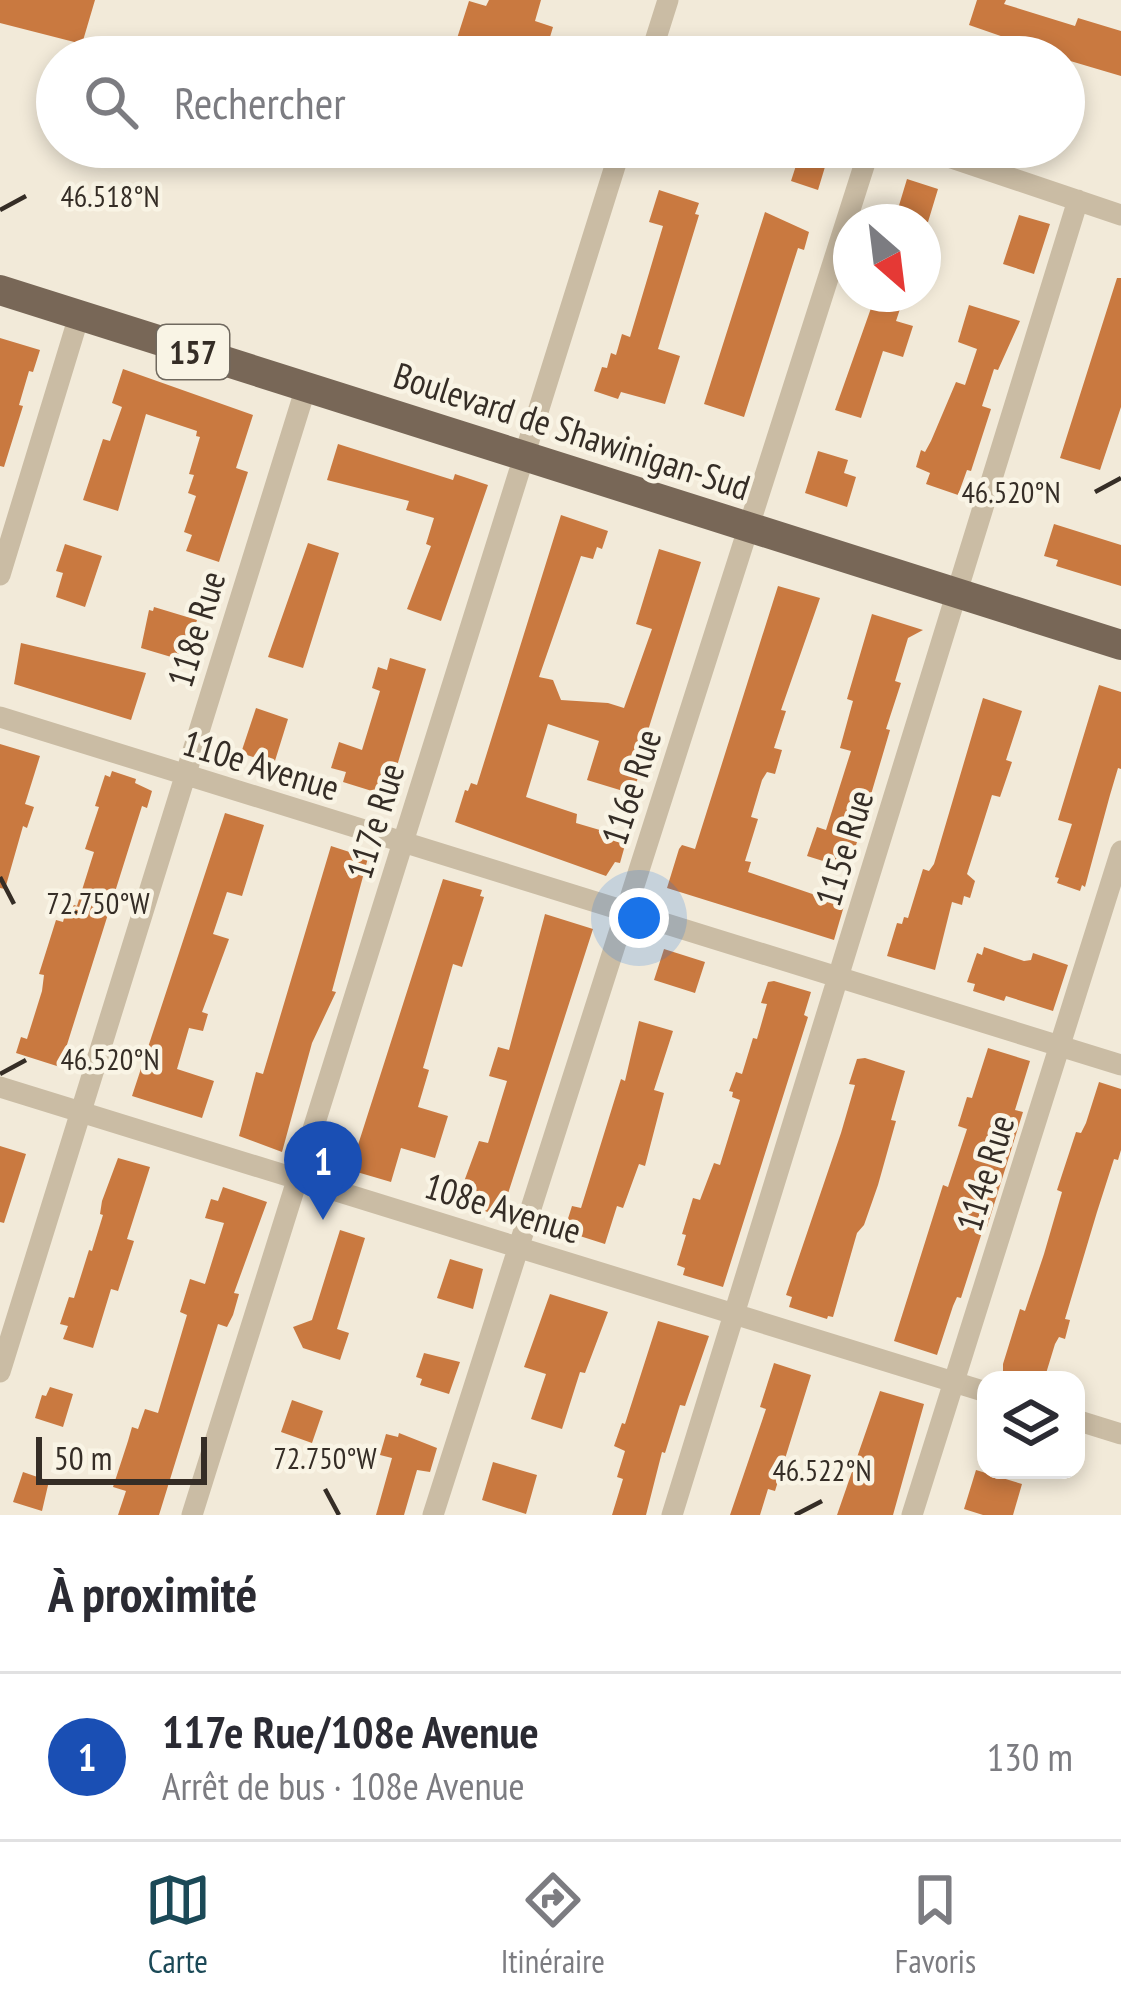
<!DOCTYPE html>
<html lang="fr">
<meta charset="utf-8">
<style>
:root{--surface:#fff;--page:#f7f7f7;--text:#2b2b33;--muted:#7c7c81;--line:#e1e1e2;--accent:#1b4957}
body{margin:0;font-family:"PT Sans Narrow",sans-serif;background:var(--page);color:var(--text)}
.controls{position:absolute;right:36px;bottom:36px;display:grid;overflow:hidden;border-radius:24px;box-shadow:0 6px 18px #0003}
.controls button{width:108px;height:108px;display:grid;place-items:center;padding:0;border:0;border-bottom:3px solid var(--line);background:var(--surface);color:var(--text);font:60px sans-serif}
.compass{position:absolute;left:833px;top:204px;width:108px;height:108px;border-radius:50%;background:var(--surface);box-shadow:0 6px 18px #0003;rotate:152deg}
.scale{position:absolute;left:36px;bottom:30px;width:171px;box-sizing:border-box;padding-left:12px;border:6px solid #352d26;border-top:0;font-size:33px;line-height:42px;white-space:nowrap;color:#352d26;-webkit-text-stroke:9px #f9f4e5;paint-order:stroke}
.you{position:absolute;left:639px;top:918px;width:42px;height:42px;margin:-30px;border:9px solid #fff;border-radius:50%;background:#1a73e8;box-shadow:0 0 0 18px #1a73e833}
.badge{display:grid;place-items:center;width:78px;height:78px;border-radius:50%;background:var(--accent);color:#fff;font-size:39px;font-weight:700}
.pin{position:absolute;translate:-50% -99px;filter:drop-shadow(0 3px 6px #0008)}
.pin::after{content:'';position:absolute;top:63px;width:42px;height:36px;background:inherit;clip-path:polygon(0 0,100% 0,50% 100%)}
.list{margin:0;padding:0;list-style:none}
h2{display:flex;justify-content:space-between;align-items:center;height:156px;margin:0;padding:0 48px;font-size:51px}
h2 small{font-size:39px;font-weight:400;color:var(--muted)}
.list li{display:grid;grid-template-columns:78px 1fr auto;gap:36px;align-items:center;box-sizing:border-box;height:168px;padding:0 48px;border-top:3px solid var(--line)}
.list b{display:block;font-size:45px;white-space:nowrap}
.list p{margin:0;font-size:39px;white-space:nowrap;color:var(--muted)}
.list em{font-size:39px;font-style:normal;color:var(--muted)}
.icon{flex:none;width:66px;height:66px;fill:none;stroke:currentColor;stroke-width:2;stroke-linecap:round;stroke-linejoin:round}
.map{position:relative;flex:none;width:1121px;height:1515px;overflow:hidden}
.search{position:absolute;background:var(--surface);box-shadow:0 6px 18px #0003;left:36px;right:36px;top:36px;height:132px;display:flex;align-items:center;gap:30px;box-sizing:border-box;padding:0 42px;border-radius:66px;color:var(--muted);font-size:45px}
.sheet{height:324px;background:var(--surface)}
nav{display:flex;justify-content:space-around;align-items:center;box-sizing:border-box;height:168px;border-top:3px solid var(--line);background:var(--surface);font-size:33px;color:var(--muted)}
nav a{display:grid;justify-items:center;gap:6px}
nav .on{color:var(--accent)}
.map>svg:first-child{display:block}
</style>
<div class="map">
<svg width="1121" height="1515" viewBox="0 0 1121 1515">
<rect width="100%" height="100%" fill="#f2ead9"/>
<path fill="#c97940" d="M0 0H95L82 44 0 23Z
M489 0H541L535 21 553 27 544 57 452 54 469 1 486 6Z
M977 0H1006L1004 4 1075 26 1078 18 1121 31V76L1023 47 1024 44 969 25Z
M802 147H831L818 190 791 181Z
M907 179 938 189 928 222H894Z
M659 190 699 203 695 214 699 215 658 349 680 356 665 404 621 392 618 399 594 391 602 367 607 368 611 353 616 355 622 334 630 337 663 226 649 222Z
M765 212 809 232 804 250 798 248 744 417 704 404Z
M1019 215 1050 224 1034 274 1003 264Z
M1117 278H1121V407L1100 470 1060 458Z
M876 294H905L896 321 913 326 903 357 883 351 861 418 835 410Z
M969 305 1020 321 998 370 994 369 982 406 991 409 971 471 967 470 958 495 926 484 930 473 916 467 921 450 925 452 931 441 956 382 965 385 977 349 958 342Z
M0 338 40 350 33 372 29 371 19 405 23 406 4 467 0 466Z
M123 369 253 415 236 468 248 472 219 562 186 551 192 535 184 532 196 496 188 493 194 475 189 474 200 437 196 436 197 431 146 414 118 511 83 500 103 439 110 441 122 407 112 403Z
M338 444 453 480 455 474 488 485 441 621 407 609 431 546 426 544 434 518 406 510 409 501 327 480Z
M818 451 848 460 844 473 856 477 847 507 805 493Z
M561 515 608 531 602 549 597 547 593 559 581 556 539 677 553 680 561 700 608 703 624 708 652 629 636 624 659 549 701 562 639 759 643 761 633 794 587 780 599 741 548 724 526 797 577 814 576 823 627 838 620 863 615 862 606 876 455 822 465 790 468 791 471 783 477 785Z
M1054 524 1121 545V586L1056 566 1058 560 1044 556Z
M308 543 339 553 303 668 268 657Z
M65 544 102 556 85 607 56 597 63 573 56 571Z
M778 586 820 598 781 710 786 711 774 748 782 750 775 774 767 772 762 780 751 817 758 819 745 861 751 862 748 872 827 899 829 894 846 899 834 940 667 888 679 849 682 845 695 849Z
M154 607 197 620 188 647 182 645 178 659 141 648 149 610 153 611Z
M872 614 923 630 908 638 895 681 901 683 886 729 890 730 849 869 807 856 817 827 826 830 851 751 840 748 853 701 847 699Z
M21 643 146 673 131 720 14 684Z
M390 658 426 669 388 796 343 782 346 772 331 768 339 742 362 750 380 691 372 688 378 667 387 670Z
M1099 685 1121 692V769L1118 768 1110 795 1085 887 1082 885 1080 891 1057 883 1059 878 1055 877 1072 824 1058 820Z
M983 698 1022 711 1006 760 1012 762 1000 797 992 795 967 874 975 881 970 898 964 896 962 905 952 902 935 970 887 956 897 923 902 924 904 917 908 918 923 869 929 871 934 864Z
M256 708 288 719 274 764 241 753Z
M0 744 40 756 25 804 34 807 27 828 23 826 5 889 0 888Z
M112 771 136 779 135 783 152 791 147 808 142 806 60 1067 16 1053 21 1037 27 1039 42 991 44 975 39 974 56 920 63 922 68 903 77 906 94 852 85 849 99 807 95 806 105 775 110 777Z
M225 813 264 825 242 896 227 892 213 934 229 939 202 1012 208 1014 203 1031 189 1028 177 1069 214 1081 202 1118 132 1096Z
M331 846 368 858 332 991 336 992 312 1043 282 1152 239 1136 256 1072 263 1074Z
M443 879 482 890 480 896 484 897 462 967 453 964 423 1068 429 1070 418 1107 448 1116 435 1158 401 1148 391 1182 350 1170Z
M545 914 593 929 504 1206 501 1205 498 1215 481 1210 480 1214 455 1206 479 1141 488 1143 507 1081 489 1076 498 1047 509 1050Z
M984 947 1024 961 1031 960 1033 953 1068 965 1053 1011 1006 996 1004 1001 973 991 975 984 967 982 977 953 982 955Z
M664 949 705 962 695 993 654 980Z
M774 981 811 992 804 1015 808 1017 723 1287 683 1275 685 1268 677 1265 686 1235 682 1234 693 1198 700 1200 714 1163 720 1165 740 1100 732 1097 733 1092 729 1091 736 1072 742 1074 753 1038 757 1039 767 1004 761 1003 768 982Z
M639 1021 673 1031 654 1090 664 1093 645 1166 639 1164 623 1208 617 1206 605 1244 564 1231 572 1206 581 1208 621 1079 625 1081Z
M988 1048 1030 1061 1015 1110 1023 1112 987 1227 984 1226 961 1298 957 1297 953 1306 937 1355 894 1341 943 1185 948 1187 967 1129 958 1126 967 1097 972 1098Z
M865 1058 905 1071 891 1120 896 1121 878 1185 864 1225 857 1233 833 1317 828 1316 827 1319 789 1307 792 1297 786 1295 841 1133 855 1085 849 1084 857 1059Z
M1099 1082 1121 1089V1150L1118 1160 1114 1159 1097 1212 1065 1319 1070 1320 1065 1339 1059 1337 1055 1344 1044 1380H1029L1003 1372V1364L1020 1309 1025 1311 1044 1254 1062 1192 1057 1190 1076 1132 1081 1133 1086 1123Z
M0 1146 26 1154 4 1223 0 1222Z
M118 1158 150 1167 127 1239 134 1241 118 1291 111 1289 93 1348 63 1339 68 1326 60 1324 69 1297 74 1298 89 1250 92 1251 103 1215 100 1214 102 1201Z
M223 1187 267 1202 234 1293 239 1294 233 1315 227 1327 218 1324 159 1515H118L126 1491 113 1487 128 1441 132 1427 138 1429 145 1409 158 1413 187 1315 180 1312 190 1279 205 1284 224 1223 205 1218 211 1199 218 1201Z
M340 1230 365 1238 337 1329 349 1333 340 1360 303 1348 293 1327 312 1320Z
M450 1259 483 1269 473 1309 437 1298Z
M550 1294 608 1312 585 1373 580 1372 562 1429 531 1419 546 1374 524 1367Z
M658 1321 709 1336 685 1406 680 1405 665 1453 662 1452 646 1515H612L623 1479 617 1477 625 1451 614 1446 622 1423 625 1424Z
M424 1353 460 1362 449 1394 420 1385 422 1379 416 1377Z
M774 1363 811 1375 775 1491 768 1489 760 1515H730L766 1409 760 1407Z
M50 1387 73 1394 63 1427 35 1418 42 1395 46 1396Z
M880 1391 924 1404 893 1515H837Z
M292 1400 323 1411 312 1443 281 1432Z
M399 1433 437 1448 430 1472 417 1470 404 1515H376L392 1458 380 1455 386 1434 398 1437Z
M493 1462 537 1475 526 1514 482 1500Z
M976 1470 1022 1484 1013 1515H983L964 1509Z
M23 1472 49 1481 42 1511 13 1502Z"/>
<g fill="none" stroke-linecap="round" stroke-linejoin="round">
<path stroke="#cabca4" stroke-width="21" d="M650 57 668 0
M919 147 1121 215
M0 575 79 316
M0 717 1121 1065
M0 1087 986 1392
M0 1372 306 387
M1076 1420 1121 1434
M192 1515 621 147
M433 1515 870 147
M672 1515 1078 200
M912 1515 1121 851"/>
<path stroke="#786757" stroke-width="30" d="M0 290 1121 645"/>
</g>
<path fill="none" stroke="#352d26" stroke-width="4.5" d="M0 210 26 196M1095 492 1121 478M0 877 14 904M0 1074 26 1060M325 1489 339 1515M795 1515 822 1501"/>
<g text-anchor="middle" stroke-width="9" stroke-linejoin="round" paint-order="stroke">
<rect fill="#f9f4e5" stroke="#70695f" stroke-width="3" x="157" y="325" width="72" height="54" rx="9"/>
<g font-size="33" font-weight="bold" fill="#352d26">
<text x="193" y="364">157</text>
</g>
<g font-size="36" fill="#352d26" stroke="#f9f4e5">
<text transform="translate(572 431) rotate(18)" y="13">Boulevard de Shawinigan-Sud</text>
<text transform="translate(196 629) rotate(-73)" y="13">118e Rue</text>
<text transform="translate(261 765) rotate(17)" y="13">110e Avenue</text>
<text transform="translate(631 787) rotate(-72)" y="13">116e Rue</text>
<text transform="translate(375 821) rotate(-73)" y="13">117e Rue</text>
<text transform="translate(844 848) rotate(-73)" y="13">115e Rue</text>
<text transform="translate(985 1173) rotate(-73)" y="13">114e Rue</text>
<text transform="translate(503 1208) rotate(17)" y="13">108e Avenue</text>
</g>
</g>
<g font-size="30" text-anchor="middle" fill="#352d26" stroke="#f9f4e5" stroke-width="9" stroke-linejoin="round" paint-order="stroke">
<text x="110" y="207">46.518°N</text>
<text x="1011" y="503">46.520°N</text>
<text x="98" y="914">72.750°W</text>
<text x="110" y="1070">46.520°N</text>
<text x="325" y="1469">72.750°W</text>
<text x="822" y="1481">46.522°N</text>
</g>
</svg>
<div class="controls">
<button><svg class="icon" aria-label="layers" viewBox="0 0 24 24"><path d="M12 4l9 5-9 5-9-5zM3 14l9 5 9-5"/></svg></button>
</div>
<svg class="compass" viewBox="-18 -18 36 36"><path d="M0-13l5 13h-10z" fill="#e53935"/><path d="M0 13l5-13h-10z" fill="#7c7c81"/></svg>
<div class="scale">50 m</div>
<div class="you"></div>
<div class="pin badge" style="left:323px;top:1220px;background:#1a4fb4">1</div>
<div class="search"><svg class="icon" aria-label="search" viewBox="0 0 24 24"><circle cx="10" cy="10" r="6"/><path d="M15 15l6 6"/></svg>Rechercher</div>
</div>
<section class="sheet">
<h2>À proximité<small></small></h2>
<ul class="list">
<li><span class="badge" style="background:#1a4fb4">1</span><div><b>117e Rue/108e Avenue</b><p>Arrêt de bus · 108e Avenue</p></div><em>130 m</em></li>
</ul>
</section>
<nav>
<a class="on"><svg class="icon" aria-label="map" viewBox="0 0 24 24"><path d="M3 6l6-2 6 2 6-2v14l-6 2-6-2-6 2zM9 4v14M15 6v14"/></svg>Carte</a>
<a><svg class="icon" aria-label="directions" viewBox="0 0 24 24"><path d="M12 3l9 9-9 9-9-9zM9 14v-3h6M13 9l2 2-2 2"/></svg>Itinéraire</a>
<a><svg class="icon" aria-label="saved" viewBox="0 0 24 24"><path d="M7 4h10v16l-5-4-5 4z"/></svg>Favoris</a>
</nav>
